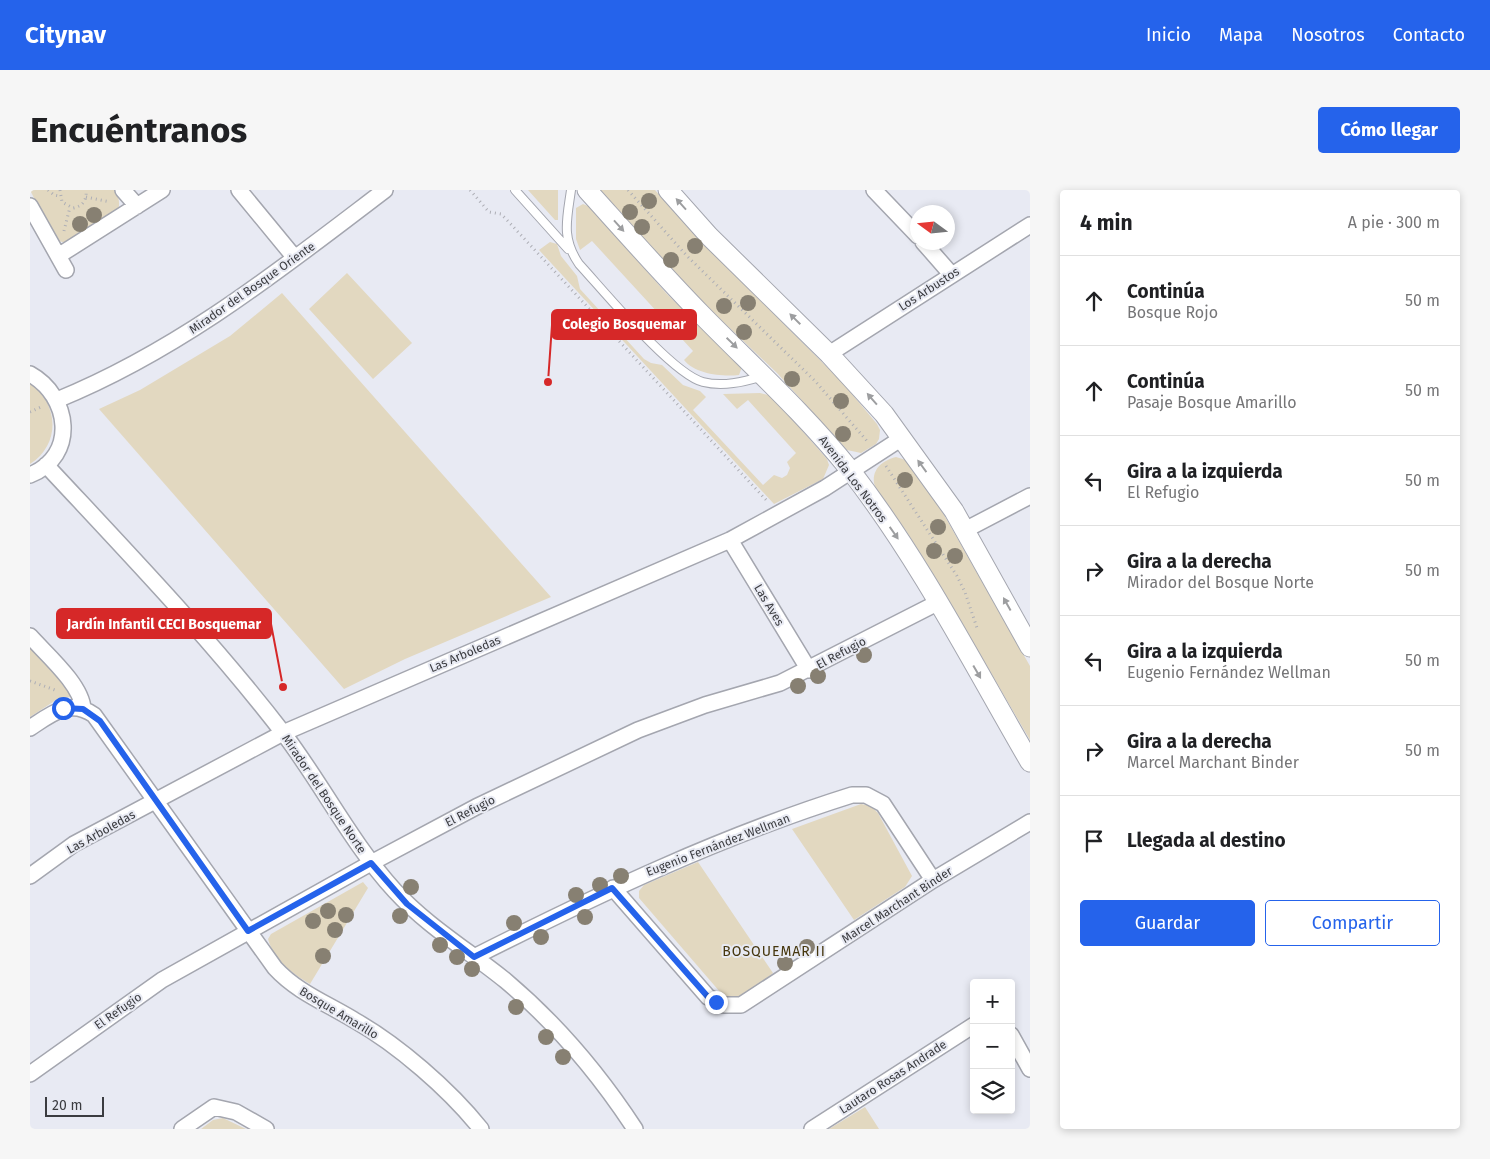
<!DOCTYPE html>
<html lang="es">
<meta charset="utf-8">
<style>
:root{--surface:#fff;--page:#f6f6f6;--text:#202124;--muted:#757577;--line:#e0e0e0;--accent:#2563eb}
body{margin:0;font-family:"Fira Sans",sans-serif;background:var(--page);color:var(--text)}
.controls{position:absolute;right:15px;bottom:15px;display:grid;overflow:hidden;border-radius:5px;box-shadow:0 2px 8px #0003}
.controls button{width:45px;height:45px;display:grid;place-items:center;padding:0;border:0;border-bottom:1px solid var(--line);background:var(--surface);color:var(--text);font:25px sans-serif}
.compass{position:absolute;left:880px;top:15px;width:45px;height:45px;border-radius:50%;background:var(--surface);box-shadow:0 2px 8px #0003;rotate:285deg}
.scale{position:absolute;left:15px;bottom:12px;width:59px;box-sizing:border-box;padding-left:5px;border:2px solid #3b3c40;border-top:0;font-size:14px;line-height:18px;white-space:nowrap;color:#3b3c40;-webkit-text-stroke:4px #e8eaf3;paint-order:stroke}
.stop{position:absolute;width:15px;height:15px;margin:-11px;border:4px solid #2563eb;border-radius:50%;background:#fff}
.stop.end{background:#2563eb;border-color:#fff;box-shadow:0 1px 5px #0008}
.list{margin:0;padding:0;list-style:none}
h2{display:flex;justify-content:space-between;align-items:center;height:65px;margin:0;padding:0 20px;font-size:21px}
h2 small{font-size:16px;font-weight:400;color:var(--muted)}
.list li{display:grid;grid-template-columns:32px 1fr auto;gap:15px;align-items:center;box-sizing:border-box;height:90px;padding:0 20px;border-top:1px solid var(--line)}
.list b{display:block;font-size:19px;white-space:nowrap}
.list p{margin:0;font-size:16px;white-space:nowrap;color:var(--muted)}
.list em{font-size:16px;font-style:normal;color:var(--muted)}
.actions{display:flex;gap:10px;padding:15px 20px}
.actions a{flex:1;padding:11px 0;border:1px solid var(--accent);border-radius:5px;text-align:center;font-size:18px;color:var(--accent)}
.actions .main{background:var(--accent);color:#fff}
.icon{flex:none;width:28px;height:28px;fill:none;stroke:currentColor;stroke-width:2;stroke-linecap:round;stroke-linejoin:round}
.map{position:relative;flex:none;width:1000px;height:939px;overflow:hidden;border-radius:5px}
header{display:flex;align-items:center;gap:30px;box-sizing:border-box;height:70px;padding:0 25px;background:var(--accent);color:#fff}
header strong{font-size:24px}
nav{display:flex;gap:28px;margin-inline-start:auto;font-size:18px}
.intro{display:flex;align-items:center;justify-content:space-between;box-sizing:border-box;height:120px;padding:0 30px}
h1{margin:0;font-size:35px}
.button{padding:12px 22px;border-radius:5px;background:var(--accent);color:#fff;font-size:18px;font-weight:700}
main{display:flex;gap:30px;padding:0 30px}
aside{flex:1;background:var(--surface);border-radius:5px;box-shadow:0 2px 8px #0003}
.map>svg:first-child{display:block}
</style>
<header>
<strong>Citynav</strong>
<nav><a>Inicio</a><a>Mapa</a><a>Nosotros</a><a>Contacto</a></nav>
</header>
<div class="intro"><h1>Encuéntranos</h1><a class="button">Cómo llegar</a></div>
<main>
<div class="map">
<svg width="1000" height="939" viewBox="0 0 1000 939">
<rect width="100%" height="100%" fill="#e8eaf3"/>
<path fill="#e2d8c0" d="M0 0H84C89 7 91 14 87 22L36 53 25 50Z
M498 0H528V30H525Z
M569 0H625L680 60 811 191 847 234 850 240 849 249 846 254 831 263 817 260 747 183 668 108Z
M553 14 560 17 636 103 712 177 709 185C692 187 665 184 654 170L663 161 562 51 550 60 546 49V18Z
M520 52 527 54 531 66 547 86 550 99 614 169 621 173 632 175 653 195 670 201 676 207 663 220 733 295 744 285 752 288 757 285 760 278 757 272 766 263 718 210 707 219 693 204 730 203 742 206 797 269 799 275 793 289 744 314 509 60Z
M317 83 382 153 343 189 279 119Z
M252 103 521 407 375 469 314 499 69 219 110 200 200 146Z
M0 193C29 214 31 254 0 274Z
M866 267 876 270 909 316 1000 476V550C960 482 922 413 880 347 873 335 846 304 844 293 842 278 854 270 866 267Z
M0 455 44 506 26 510 0 527Z
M831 614 841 616 848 623 882 686 875 697 824 730 762 639Z
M668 672 743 783C729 793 706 818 690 802L609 708V701L614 695Z
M333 692 338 698 280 794C262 783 244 771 238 749L241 744Z
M835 917 849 939H799Z
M193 928 216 939H171L183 930Z"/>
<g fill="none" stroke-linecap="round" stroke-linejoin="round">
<defs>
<path id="service" d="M485 0 538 59
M541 0C537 29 531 48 549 74 573 100 642 184 673 192 693 197 713 192 733 186"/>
<path id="minor" d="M93 0 107 16
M209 0 265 68
M844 0 888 46
M0 16 36 80
M893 52 921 84
M28 66 132 0
M799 164 1000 35
M0 184C40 206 48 266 0 285
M27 210C150 160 251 79 355 0
M16 275C97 362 181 449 254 544 292 594 322 654 365 701 397 736 439 761 476 791 527 834 569 884 605 939
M935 340 1000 306
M700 350 779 480
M0 446C16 464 52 495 53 519
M0 538C21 524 40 508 64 525L245 778C267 802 296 813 324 830 368 855 419 899 451 939
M0 686 44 654 253 543 700 350 795 298 872 248
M583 698 678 807 694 815H711L903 690 1000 632
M444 767C567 705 691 646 822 605H836L853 614 903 690
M981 845 1000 879
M0 884 132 790 341 673 446 617 608 540 675 515 750 493 907 413
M152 939 184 917 206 922 236 939
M782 939 944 835"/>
<path id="tertiary" d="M557 0C595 42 632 84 672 125 722 176 775 224 820 280 890 370 943 474 1000 572
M638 0 679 46 799 164 854 224 924 321 1000 457"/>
</defs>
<use href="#service" stroke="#a4a6af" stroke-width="10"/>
<use href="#minor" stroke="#a4a6af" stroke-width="18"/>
<use href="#tertiary" stroke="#a4a6af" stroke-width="21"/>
<path stroke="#adaeb5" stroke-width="3" stroke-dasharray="1 4" stroke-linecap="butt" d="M18 0 24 5 29 6
M30 0 32 12 43 18C53 16 57 10 56 0
M440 0 459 22 471 24 477 30 738 312
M598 0 657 66 786 192 837 251
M56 7 80 12
M34 41 40 17
M0 222 11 217
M856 276 927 386 935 402 947 438
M0 491 25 500"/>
<use href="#service" stroke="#fff" stroke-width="8"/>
<use href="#minor" stroke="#fff" stroke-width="15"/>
<use href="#tertiary" stroke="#fff" stroke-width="19"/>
</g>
<g fill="#878072">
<circle cx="619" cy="11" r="8"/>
<circle cx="600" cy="22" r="8"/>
<circle cx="64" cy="25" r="8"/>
<circle cx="50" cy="34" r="8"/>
<circle cx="612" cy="37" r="8"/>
<circle cx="665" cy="56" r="8"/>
<circle cx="641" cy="70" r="8"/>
<circle cx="718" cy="113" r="8"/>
<circle cx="694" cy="116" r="8"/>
<circle cx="714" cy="142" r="8"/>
<circle cx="762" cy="189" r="8"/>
<circle cx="811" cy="211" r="8"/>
<circle cx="813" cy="244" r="8"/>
<circle cx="875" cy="290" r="8"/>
<circle cx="908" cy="337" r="8"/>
<circle cx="904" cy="361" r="8"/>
<circle cx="925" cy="366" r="8"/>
<circle cx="834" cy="465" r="8"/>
<circle cx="788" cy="486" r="8"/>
<circle cx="768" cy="496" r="8"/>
<circle cx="591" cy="686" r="8"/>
<circle cx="570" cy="695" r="8"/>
<circle cx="381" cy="697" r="8"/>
<circle cx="546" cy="705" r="8"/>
<circle cx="298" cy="721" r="8"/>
<circle cx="316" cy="725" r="8"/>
<circle cx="370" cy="726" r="8"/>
<circle cx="555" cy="727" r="8"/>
<circle cx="283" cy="731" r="8"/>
<circle cx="484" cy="733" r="8"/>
<circle cx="305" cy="740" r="8"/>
<circle cx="511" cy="747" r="8"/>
<circle cx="410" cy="755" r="8"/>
<circle cx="777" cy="757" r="8"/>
<circle cx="293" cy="766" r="8"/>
<circle cx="427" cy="767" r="8"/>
<circle cx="755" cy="773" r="8"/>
<circle cx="442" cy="779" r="8"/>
<circle cx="486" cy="817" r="8"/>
<circle cx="516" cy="847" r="8"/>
<circle cx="533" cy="867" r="8"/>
</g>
<defs><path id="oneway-solid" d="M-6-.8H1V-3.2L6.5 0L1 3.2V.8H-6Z" transform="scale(1.25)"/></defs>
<g fill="#9d9ea0">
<use href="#oneway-solid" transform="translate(651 14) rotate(-132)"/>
<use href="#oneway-solid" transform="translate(589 36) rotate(48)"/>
<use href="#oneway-solid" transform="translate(765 129) rotate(-135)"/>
<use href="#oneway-solid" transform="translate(702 153) rotate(44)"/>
<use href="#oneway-solid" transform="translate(842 209) rotate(-131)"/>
<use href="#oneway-solid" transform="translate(892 276) rotate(-126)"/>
<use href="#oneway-solid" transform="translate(864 343) rotate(55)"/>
<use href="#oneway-solid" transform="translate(977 414) rotate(-119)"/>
<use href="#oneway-solid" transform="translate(947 482) rotate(60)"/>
</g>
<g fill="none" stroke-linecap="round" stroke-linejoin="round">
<path stroke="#2563eb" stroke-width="6" d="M33 518 53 519 70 531 218 741 341 673 377 714 444 767 582 698 678 807 686 812"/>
</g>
<g text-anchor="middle" stroke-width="4" stroke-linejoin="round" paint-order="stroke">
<g font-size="12" fill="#3b3c40" stroke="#e8eaf3">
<text transform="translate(222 98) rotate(-35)" y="4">Mirador del Bosque Oriente</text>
<text transform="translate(899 99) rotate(-33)" y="4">Los Arbustos</text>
<text transform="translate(823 289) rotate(53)" y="4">Avenida Los Notros</text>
<text transform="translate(739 415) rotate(59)" y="4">Las Aves</text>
<text transform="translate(811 463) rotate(-28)" y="4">El Refugio</text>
<text transform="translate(435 464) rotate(-23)" y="4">Las Arboledas</text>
<text transform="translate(294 604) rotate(56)" y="4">Mirador del Bosque Norte</text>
<text transform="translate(440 621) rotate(-27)" y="4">El Refugio</text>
<text transform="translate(71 642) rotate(-29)" y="4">Las Arboledas</text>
<text transform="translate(688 655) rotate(-21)" y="4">Eugenio Fernández Wellman</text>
<text transform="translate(867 715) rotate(-33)" y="4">Marcel Marchant Binder</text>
<text transform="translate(88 821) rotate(-35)" y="4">El Refugio</text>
<text transform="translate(309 823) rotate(31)" y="4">Bosque Amarillo</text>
<text transform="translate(863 887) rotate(-33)" y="4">Lautaro Rosas Andrade</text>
</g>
<g font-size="14" letter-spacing="1" fill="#45360d" stroke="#e8eaf3">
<text x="744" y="766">BOSQUEMAR II</text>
</g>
</g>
<path fill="none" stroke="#d62828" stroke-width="2" d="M518 192L522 135M253 497L241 434"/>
<g fill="#d62828" stroke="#e8eaf3" stroke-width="2">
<circle cx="518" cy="192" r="5"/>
<circle cx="253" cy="497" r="5"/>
</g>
<g fill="#d62828" stroke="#d62828" stroke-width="2">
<rect x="522" y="120" width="144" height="29" rx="5"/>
<rect x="27" y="419" width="214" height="29" rx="5"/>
</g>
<g font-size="14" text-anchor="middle" font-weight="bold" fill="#fff">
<text x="594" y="139">Colegio Bosquemar</text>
<text x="134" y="439">Jardín Infantil CECI Bosquemar</text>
</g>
</svg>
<div class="controls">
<button>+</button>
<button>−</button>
<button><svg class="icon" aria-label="layers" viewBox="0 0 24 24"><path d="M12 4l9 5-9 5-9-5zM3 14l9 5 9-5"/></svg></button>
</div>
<svg class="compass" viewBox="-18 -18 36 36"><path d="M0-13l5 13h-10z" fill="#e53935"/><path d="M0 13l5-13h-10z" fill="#757577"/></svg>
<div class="scale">20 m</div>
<div class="stop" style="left:33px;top:518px"></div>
<div class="stop end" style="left:686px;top:812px"></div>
</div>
<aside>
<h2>4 min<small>A pie · 300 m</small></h2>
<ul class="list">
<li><svg class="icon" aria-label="ahead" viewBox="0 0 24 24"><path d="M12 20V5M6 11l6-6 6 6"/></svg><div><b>Continúa</b><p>Bosque Rojo</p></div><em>50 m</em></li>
<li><svg class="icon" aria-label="ahead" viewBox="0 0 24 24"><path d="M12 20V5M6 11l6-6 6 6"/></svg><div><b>Continúa</b><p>Pasaje Bosque Amarillo</p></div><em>50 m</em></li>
<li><svg class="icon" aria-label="left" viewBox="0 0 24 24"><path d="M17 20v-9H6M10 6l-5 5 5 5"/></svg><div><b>Gira a la izquierda</b><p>El Refugio</p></div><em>50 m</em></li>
<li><svg class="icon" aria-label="right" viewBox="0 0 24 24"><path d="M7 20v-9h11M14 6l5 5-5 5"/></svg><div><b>Gira a la derecha</b><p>Mirador del Bosque Norte</p></div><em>50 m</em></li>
<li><svg class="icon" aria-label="left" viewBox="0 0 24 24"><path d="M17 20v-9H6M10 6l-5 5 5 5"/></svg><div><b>Gira a la izquierda</b><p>Eugenio Fernández Wellman</p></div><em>50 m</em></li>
<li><svg class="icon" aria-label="right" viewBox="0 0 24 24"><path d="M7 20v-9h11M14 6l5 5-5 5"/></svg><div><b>Gira a la derecha</b><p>Marcel Marchant Binder</p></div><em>50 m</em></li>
<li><svg class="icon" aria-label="arrive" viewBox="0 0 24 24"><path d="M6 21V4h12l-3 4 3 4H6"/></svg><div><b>Llegada al destino</b></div></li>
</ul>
<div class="actions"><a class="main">Guardar</a><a>Compartir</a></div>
</aside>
</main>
